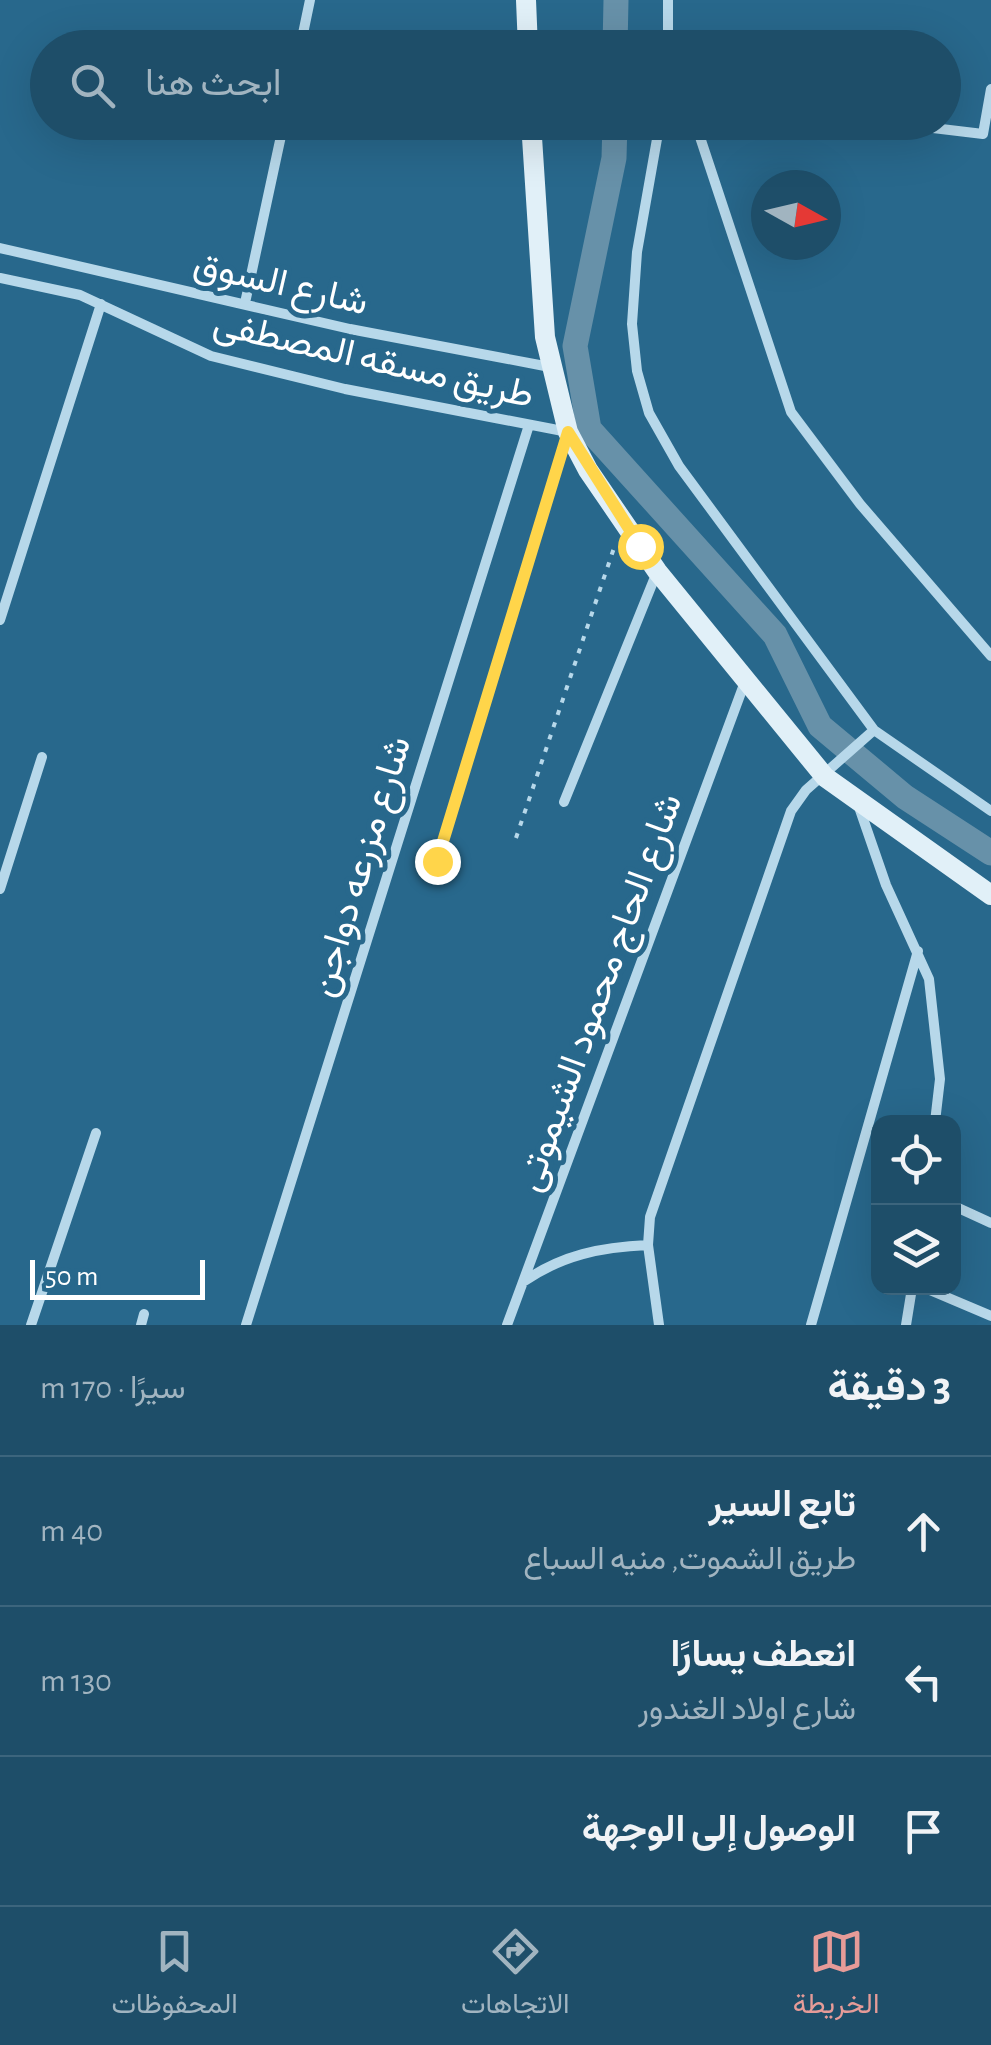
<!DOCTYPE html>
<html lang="ar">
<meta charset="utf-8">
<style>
:root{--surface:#1e4e69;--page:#2b5871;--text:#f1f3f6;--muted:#a1b4c0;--line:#3c657d;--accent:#e69b98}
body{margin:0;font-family:"Alegreya Sans",Vazirmatn,sans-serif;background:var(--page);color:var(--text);direction:rtl}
.controls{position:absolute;right:30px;bottom:30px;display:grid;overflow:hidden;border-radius:20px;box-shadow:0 10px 40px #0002}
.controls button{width:90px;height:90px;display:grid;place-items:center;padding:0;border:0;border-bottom:2px solid var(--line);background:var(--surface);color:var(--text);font:50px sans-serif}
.compass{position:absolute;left:751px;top:170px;width:90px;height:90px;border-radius:50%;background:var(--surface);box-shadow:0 10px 40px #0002;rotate:98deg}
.scale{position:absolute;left:30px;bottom:25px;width:175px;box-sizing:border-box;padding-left:10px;border:5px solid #fff;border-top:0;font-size:28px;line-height:35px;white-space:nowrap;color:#fff;-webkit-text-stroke:8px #28688c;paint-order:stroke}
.stop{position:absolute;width:30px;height:30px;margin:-22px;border:8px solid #ffd54a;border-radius:50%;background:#fff}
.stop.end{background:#ffd54a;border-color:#fff;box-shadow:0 2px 10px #0008}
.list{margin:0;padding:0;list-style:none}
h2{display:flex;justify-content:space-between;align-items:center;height:130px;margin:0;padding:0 40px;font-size:42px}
h2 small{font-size:32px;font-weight:400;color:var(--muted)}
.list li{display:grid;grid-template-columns:65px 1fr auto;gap:30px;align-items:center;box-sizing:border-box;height:150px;padding:0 40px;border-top:2px solid var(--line)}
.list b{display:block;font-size:38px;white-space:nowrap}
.list p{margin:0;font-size:32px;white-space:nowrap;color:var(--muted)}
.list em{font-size:32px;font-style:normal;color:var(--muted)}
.icon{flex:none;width:55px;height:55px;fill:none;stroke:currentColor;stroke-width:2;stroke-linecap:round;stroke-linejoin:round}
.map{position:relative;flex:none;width:991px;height:1325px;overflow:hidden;direction:ltr}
.search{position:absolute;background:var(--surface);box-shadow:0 10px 40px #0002;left:30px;right:30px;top:30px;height:110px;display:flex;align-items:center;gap:25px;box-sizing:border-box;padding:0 35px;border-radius:55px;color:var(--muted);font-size:38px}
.sheet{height:580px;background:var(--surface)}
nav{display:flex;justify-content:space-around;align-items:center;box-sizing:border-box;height:140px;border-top:2px solid var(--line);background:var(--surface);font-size:28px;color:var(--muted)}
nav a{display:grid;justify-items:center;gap:5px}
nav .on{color:var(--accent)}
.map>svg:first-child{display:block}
</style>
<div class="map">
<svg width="991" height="1325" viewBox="0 0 991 1325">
<rect width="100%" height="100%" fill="#28688c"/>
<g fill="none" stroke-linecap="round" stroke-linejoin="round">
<path stroke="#6791a9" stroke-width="25" d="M615 48 616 0
M615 122 614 158 575 346 589 429 775 635 820 726 905 797 991 853"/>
<path stroke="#b7d8ea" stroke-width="4" stroke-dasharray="5 8" stroke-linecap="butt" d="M516 838 615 545"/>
<path stroke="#b7d8ea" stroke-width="10" d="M668 0V48
M300 48 310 0
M660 122 637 252 632 324 637 371 649 413 679 466 874 730 991 811
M695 122 791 412 860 504 991 656
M883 122 983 134 991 89
M0 248 350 329 550 367
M0 278 80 295 211 356 345 389 568 432 437 861
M245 303 284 122
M0 620 101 304
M564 802 657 572
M858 804 886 885 929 979 940 1079 935 1122
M0 889 42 757
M954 1206 991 1223
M523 1282C562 1255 601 1247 648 1245
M925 1288 991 1316
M31 1325 96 1133
M141 1325 144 1314
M246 1325 529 425
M507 1325 746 679
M659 1325 648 1245 650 1217 791 811 806 790 874 730
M811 1325 918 951
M906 1325 912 1288"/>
<path stroke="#e1f0f8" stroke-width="20" d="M526 0 528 48
M531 122 545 337 568 432 588 470 657 571 825 777 991 895"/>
</g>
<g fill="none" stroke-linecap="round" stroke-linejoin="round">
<path stroke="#ffd54a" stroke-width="12" d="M437 861 568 432 640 546"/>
</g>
<g text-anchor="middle" stroke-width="10" stroke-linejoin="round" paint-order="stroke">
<g font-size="38" fill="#fff" stroke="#28688c">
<text transform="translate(281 282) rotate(13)" y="13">شارع السوق</text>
<text transform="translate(374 358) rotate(13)" y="13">طريق مسقه المصطفى</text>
<text transform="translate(359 866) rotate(-73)" y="13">شارع مزرعه دواجن</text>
<text transform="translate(598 992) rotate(-70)" y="13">شارع الحاج محمود الشيموتى</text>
</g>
</g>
</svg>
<div class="controls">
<button><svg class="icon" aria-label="locate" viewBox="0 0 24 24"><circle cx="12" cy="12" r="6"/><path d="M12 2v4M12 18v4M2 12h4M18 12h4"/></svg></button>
<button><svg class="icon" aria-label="layers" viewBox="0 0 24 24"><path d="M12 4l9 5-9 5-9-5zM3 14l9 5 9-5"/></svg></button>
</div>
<svg class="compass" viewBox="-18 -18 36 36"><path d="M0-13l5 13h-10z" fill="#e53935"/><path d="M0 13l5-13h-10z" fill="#a1b4c0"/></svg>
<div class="scale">50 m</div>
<div class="stop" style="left:640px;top:546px"></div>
<div class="stop end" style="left:437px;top:861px"></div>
<div class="search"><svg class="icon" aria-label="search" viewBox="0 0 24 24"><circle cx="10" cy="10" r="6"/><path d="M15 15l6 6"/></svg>ابحث هنا</div>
</div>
<section class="sheet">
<h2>3 دقيقة<small>سيرًا · 170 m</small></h2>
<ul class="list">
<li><svg class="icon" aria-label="ahead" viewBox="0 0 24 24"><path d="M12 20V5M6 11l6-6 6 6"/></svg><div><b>تابع السير</b><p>طريق الشموت, منيه السباع</p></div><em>40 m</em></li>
<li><svg class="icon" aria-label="left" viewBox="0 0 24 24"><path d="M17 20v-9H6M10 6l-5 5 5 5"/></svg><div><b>انعطف يسارًا</b><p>شارع اولاد الغندور</p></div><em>130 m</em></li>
<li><svg class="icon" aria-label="arrive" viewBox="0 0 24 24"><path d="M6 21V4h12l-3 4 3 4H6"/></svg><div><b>الوصول إلى الوجهة</b></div></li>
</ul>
</section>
<nav>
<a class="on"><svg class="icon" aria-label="map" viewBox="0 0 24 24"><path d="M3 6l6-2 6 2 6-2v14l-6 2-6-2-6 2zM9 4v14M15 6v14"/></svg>الخريطة</a>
<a><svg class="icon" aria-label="directions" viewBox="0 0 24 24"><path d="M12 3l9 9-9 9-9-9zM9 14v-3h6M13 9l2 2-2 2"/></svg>الاتجاهات</a>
<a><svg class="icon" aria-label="saved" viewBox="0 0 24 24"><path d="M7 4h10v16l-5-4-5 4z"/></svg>المحفوظات</a>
</nav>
